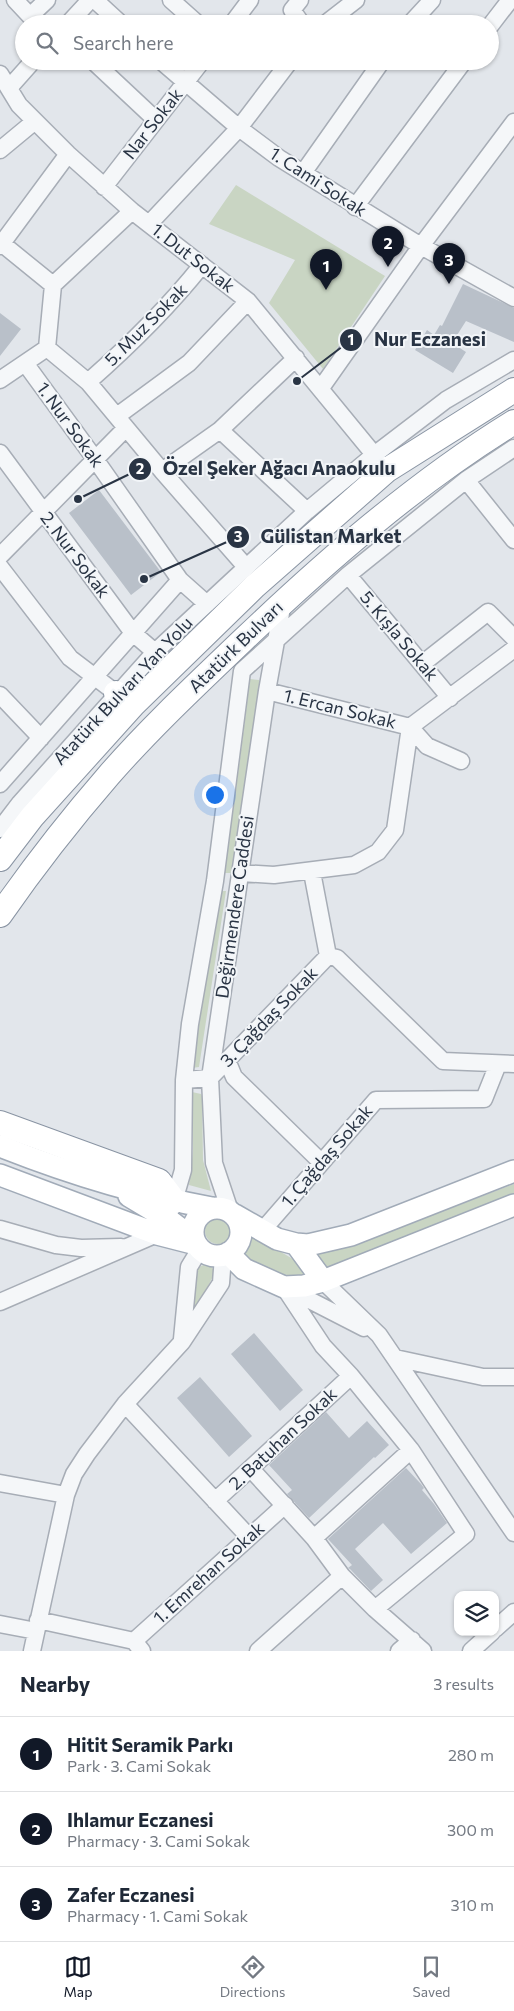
<!DOCTYPE html>
<meta charset="utf-8">
<style>
:root{--surface:#fff;--page:#f2f2f3;--text:#1f2937;--muted:#747a83;--line:#e0e1e3;--accent:#111827}
body{margin:0;font-family:Commissioner,sans-serif;background:var(--page);color:var(--text)}
.controls{position:absolute;right:15px;bottom:15px;display:grid;overflow:hidden;border-radius:10px;box-shadow:0 1px 4px #0004}
.controls button{width:45px;height:45px;display:grid;place-items:center;padding:0;border:0;border-bottom:1px solid var(--line);background:var(--surface);color:var(--text);font:25px sans-serif}
.you{position:absolute;left:214px;top:794px;width:18px;height:18px;margin:-12px;border:4px solid #fff;border-radius:50%;background:#1a73e8;box-shadow:0 0 0 8px #1a73e833}
.badge{display:grid;place-items:center;width:32px;height:32px;border-radius:50%;background:var(--accent);color:#fff;font-size:16px;font-weight:700}
.pin{position:absolute;translate:-50% -41px;filter:drop-shadow(0 1px 2px #0008)}
.pin::after{content:'';position:absolute;top:26px;width:18px;height:15px;background:inherit;clip-path:polygon(0 0,100% 0,50% 100%)}
.list{margin:0;padding:0;list-style:none}
h2{display:flex;justify-content:space-between;align-items:center;height:65px;margin:0;padding:0 20px;font-size:21px}
h2 small{font-size:16px;font-weight:400;color:var(--muted)}
.list li{display:grid;grid-template-columns:32px 1fr auto;gap:15px;align-items:center;box-sizing:border-box;height:75px;padding:0 20px;border-top:1px solid var(--line)}
.list b{display:block;font-size:19px;white-space:nowrap}
.list p{margin:0;font-size:16px;white-space:nowrap;color:var(--muted)}
.list em{font-size:16px;font-style:normal;color:var(--muted)}
.icon{flex:none;width:28px;height:28px;fill:none;stroke:currentColor;stroke-width:2;stroke-linecap:round;stroke-linejoin:round}
.map{position:relative;flex:none;width:514px;height:1651px;overflow:hidden}
.search{position:absolute;background:var(--surface);box-shadow:0 1px 4px #0004;left:15px;right:15px;top:15px;height:55px;display:flex;align-items:center;gap:12px;box-sizing:border-box;padding:0 18px;border-radius:28px;color:var(--muted);font-size:19px}
.sheet{height:290px;background:var(--surface)}
nav{display:flex;justify-content:space-around;align-items:center;box-sizing:border-box;height:70px;border-top:1px solid var(--line);background:var(--surface);font-size:14px;color:var(--muted)}
nav a{display:grid;justify-items:center;gap:2px}
nav .on{color:var(--accent)}
.map>svg:first-child{display:block}
</style>
<div class="map">
<svg width="514" height="1651" viewBox="0 0 514 1651">
<rect width="100%" height="100%" fill="#e2e6eb"/>
<path fill="#c9d5c3" d="M236 185 385 276 323 369 269 303 295 260 209 224Z
M250 679 259 680 261 685 232 873H222L235 798Z
M220 891H226L199 1067 192 1068Z
M192 1092 201 1094 202 1096 203 1160 211 1191 189 1185 193 1151Z
M514 1184V1197L325 1271 310 1254 351 1246Z
M205 1231a13 13 0 1 1 26 0a13 13 0 1 1-26 0Z
M249 1233 303 1265 308 1274C287 1280 261 1268 242 1258Z
M205 1264 211 1266 215 1272 192 1319 196 1269Z"/>
<path fill="#b9c0c9" d="M463 284 514 308V342L466 321 452 343 466 352 453 373 415 350 427 330 434 335 440 325 442 326Z
M0 313 21 329 0 356Z
M99 490 161 572 131 595 69 513Z
M254 1333 303 1390 280 1411 231 1354Z
M200 1377 252 1436 229 1457 177 1398Z
M326 1412 349 1438 367 1421 389 1445 375 1458 374 1457 309 1518 287 1494 292 1490 269 1465Z
M406 1468 421 1484 424 1488 422 1490 434 1504 447 1523 411 1554 383 1523 355 1549 383 1580 371 1591 350 1569 348 1568 352 1565 328 1539Z"/>
<g fill="none" stroke-linecap="round" stroke-linejoin="round">
<defs>
<path id="minor" d="M15 0 30 16 47 0
M95 0 121 24
M171 0 198 24
M300 0 292 10 302 24
M68 24 90 0
M232 24 250 0
M325 24 356 0
M410 24 432 0
M490 26 510 0
M93 61 156 120
M161 61 239 128 279 158 421 246 514 298
M0 74 19 105 68 154 132 211 248 301 381 463
M9 88 33 61
M0 150 35 121
M303 173 382 61
M104 187 202 61
M355 207 464 61
M149 224 239 128 290 61
M0 242 53 285 47 348 88 382 162 471 246 567
M0 246 68 154
M53 285 132 211
M25 363 95 459 180 580 207 604
M0 380 47 348
M88 382C130 345 167 309 202 265
M321 388 421 246 514 122
M117 416 189 363 248 301
M220 430 307 511
M0 453 133 633 155 652
M162 471 220 430 296 358
M466 480 514 540
M0 556 126 428
M0 567 70 658 116 693
M348 575 450 698
M422 664 488 612 514 638
M242 671 348 575 466 480 514 448
M267 691 410 727 427 746 461 761
M0 695 41 738
M0 784 180 580
M0 829 20 803 155 652 307 511 374 455 446 400 514 360
M312 872 328 956
M241 873 274 875 354 865 378 852 395 830 410 727 514 649
M328 956 337 958 443 1061 514 1064
M227 1060 234 1077 321 1162
M184 1080 210 1078 328 956
M172 1208 183 1170 184 1080 190 1024 215 881 242 671
M230 1211 214 1163 210 1078 267 691 283 602
M0 1229 56 1245 81 1248 121 1247
M262 1231 376 1100 484 1099 498 1064
M323 1281 379 1335 514 1533
M284 1287 323 1346 351 1376 411 1450 466 1534 375 1609
M286 1288 364 1328
M0 1302 157 1234
M182 1339 189 1267 200 1249
M395 1358 483 1377H514
M125 1404 249 1537
M251 1469 314 1538 342 1576 375 1609 423 1651
M0 1483 66 1495
M215 1501 351 1376
M314 1538 411 1450
M38 1620 134 1641 142 1651
M0 1624 36 1631
M495 1629 514 1612
M134 1641 285 1505
M32 1651 66 1495 74 1474 87 1454 125 1404 182 1342 221 1283 223 1256
M258 1651 342 1576
M399 1651 412 1640
M471 1651 492 1632"/>
<path id="major" d="M0 1146C68 1173 140 1195 212 1208
M0 1175 157 1234 196 1244
M129 1196 169 1220 194 1239
M193 1232a24 24 0 1 1 48 0a24 24 0 1 1-48 0Z
M235 1215 277 1239 296 1244 308 1245 351 1235 514 1171
M296 1244 323 1281
M228 1253 244 1269 284 1287 304 1286 323 1281 514 1205"/>
<path id="highway" d="M116 693 133 705
M0 859 32 817 133 705 255 586 387 470 514 390
M0 915C34 866 70 820 109 775 150 728 196 685 242 641 326 561 415 483 514 422
M0 1123 159 1181 174 1201"/>
</defs>
<use href="#minor" stroke="#a7adb6" stroke-width="19"/>
<use href="#major" stroke="#a1abb8" stroke-width="24"/>
<use href="#highway" stroke="#8994a3" stroke-width="26"/>
<use href="#minor" stroke="#f5f7f9" stroke-width="16"/>
<use href="#major" stroke="#fff" stroke-width="21"/>
<use href="#highway" stroke="#fff" stroke-width="24"/>
</g>
<g text-anchor="middle" stroke-width="4" stroke-linejoin="round" paint-order="stroke">
<g font-size="18" fill="#293444" stroke="#f2f5f8">
<text transform="translate(153 124) rotate(-52)" y="6">Nar Sokak</text>
<text transform="translate(318 182) rotate(33)" y="6">1. Cami Sokak</text>
<text transform="translate(193 258) rotate(38)" y="6">1. Dut Sokak</text>
<text transform="translate(146 325) rotate(-45)" y="6">5. Muz Sokak</text>
<text transform="translate(70 425) rotate(54)" y="6">1. Nur Sokak</text>
<text transform="translate(75 555) rotate(53)" y="6">2. Nur Sokak</text>
<text transform="translate(399 636) rotate(50)" y="6">5. Kışla Sokak</text>
<text transform="translate(236 647) rotate(-44)" y="6">Atatürk Bulvarı</text>
<text transform="translate(123 691) rotate(-47)" y="6">Atatürk Bulvarı Yan Yolu</text>
<text transform="translate(340 709) rotate(14)" y="6">1. Ercan Sokak</text>
<text transform="translate(235 907) rotate(-82)" y="6">Değirmendere Caddesi</text>
<text transform="translate(269 1017) rotate(-46)" y="6">3. Çağdaş Sokak</text>
<text transform="translate(327 1156) rotate(-49)" y="6">1. Çağdaş Sokak</text>
<text transform="translate(283 1439) rotate(-43)" y="6">2. Batuhan Sokak</text>
<text transform="translate(209 1573) rotate(-42)" y="6">1. Emrehan Sokak</text>
</g>
</g>
<path fill="none" stroke="#293444" stroke-width="2" d="M297 381L351 340M78 499L140 469M144 579L238 537"/>
<g fill="#293444" stroke="#f2f5f8" stroke-width="2">
<circle cx="297" cy="381" r="5"/>
<circle cx="78" cy="499" r="5"/>
<circle cx="144" cy="579" r="5"/>
<circle cx="351" cy="340" r="12"/>
<circle cx="140" cy="469" r="12"/>
<circle cx="238" cy="537" r="12"/>
</g>
<g font-size="15" text-anchor="middle" font-weight="bold" fill="#fff">
<text x="351" y="345">1</text>
<text x="140" y="474">2</text>
<text x="238" y="542">3</text>
</g>
<g font-size="19" text-anchor="middle" font-weight="bold" fill="#293444" stroke="#f2f5f8" stroke-width="4" stroke-linejoin="round" paint-order="stroke">
<text x="430" y="346">Nur Eczanesi</text>
<text x="279" y="475">Özel Şeker Ağacı Anaokulu</text>
<text x="331" y="543">Gülistan Market</text>
</g>
</svg>
<div class="controls">
<button><svg class="icon" aria-label="layers" viewBox="0 0 24 24"><path d="M12 4l9 5-9 5-9-5zM3 14l9 5 9-5"/></svg></button>
</div>
<div class="you"></div>
<div class="pin badge" style="left:326px;top:290px">1</div>
<div class="pin badge" style="left:388px;top:267px">2</div>
<div class="pin badge" style="left:449px;top:284px">3</div>
<div class="search"><svg class="icon" aria-label="search" viewBox="0 0 24 24"><circle cx="10" cy="10" r="6"/><path d="M15 15l6 6"/></svg>Search here</div>
</div>
<section class="sheet">
<h2>Nearby<small>3 results</small></h2>
<ul class="list">
<li><span class="badge">1</span><div><b>Hitit Seramik Parkı</b><p>Park · 3. Cami Sokak</p></div><em>280 m</em></li>
<li><span class="badge">2</span><div><b>Ihlamur Eczanesi</b><p>Pharmacy · 3. Cami Sokak</p></div><em>300 m</em></li>
<li><span class="badge">3</span><div><b>Zafer Eczanesi</b><p>Pharmacy · 1. Cami Sokak</p></div><em>310 m</em></li>
</ul>
</section>
<nav>
<a class="on"><svg class="icon" aria-label="map" viewBox="0 0 24 24"><path d="M3 6l6-2 6 2 6-2v14l-6 2-6-2-6 2zM9 4v14M15 6v14"/></svg>Map</a>
<a><svg class="icon" aria-label="directions" viewBox="0 0 24 24"><path d="M12 3l9 9-9 9-9-9zM9 14v-3h6M13 9l2 2-2 2"/></svg>Directions</a>
<a><svg class="icon" aria-label="saved" viewBox="0 0 24 24"><path d="M7 4h10v16l-5-4-5 4z"/></svg>Saved</a>
</nav>
